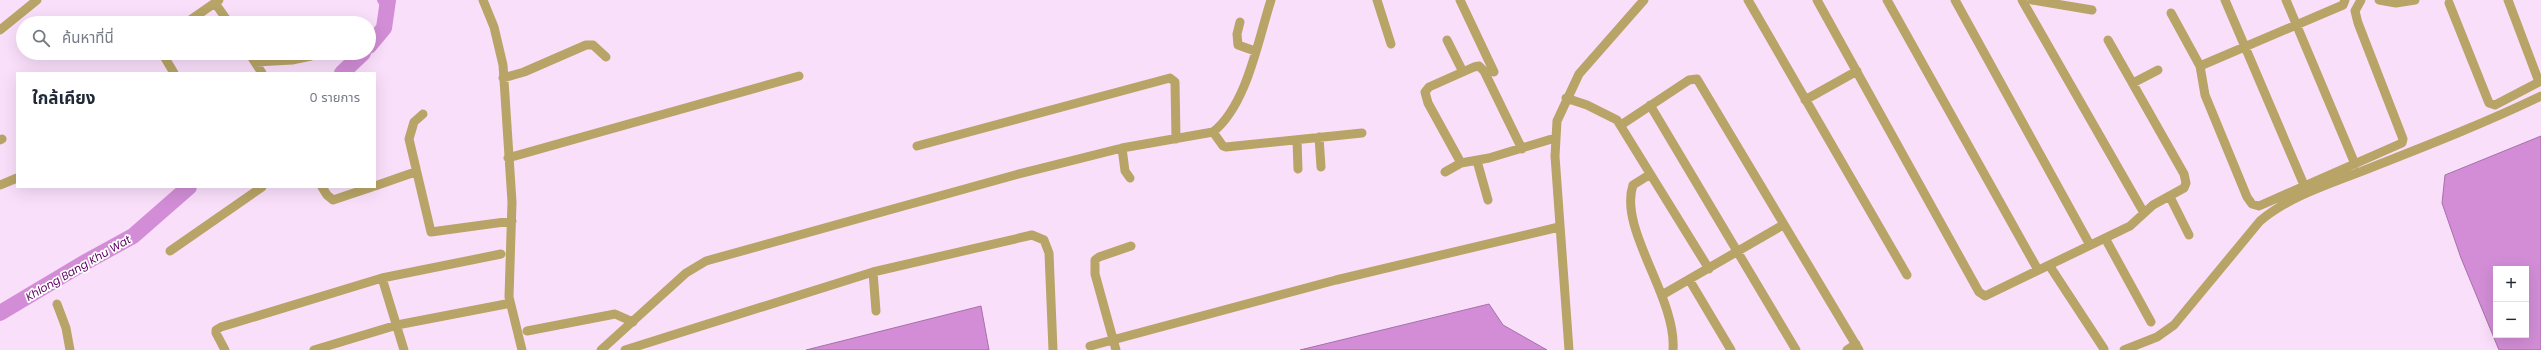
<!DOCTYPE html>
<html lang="th">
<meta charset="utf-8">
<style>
:root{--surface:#fff;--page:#f2f2f3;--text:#1f2937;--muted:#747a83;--line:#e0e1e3}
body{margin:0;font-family:Poppins,"Noto Sans Thai",sans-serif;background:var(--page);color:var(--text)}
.controls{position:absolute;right:12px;bottom:12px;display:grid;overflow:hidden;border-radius:0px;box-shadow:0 4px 16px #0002}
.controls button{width:36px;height:36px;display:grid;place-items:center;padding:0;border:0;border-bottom:1px solid var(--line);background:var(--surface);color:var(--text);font:20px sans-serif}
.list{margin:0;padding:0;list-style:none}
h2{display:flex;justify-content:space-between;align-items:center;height:52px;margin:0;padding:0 16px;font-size:17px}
h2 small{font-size:13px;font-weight:400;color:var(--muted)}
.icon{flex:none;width:22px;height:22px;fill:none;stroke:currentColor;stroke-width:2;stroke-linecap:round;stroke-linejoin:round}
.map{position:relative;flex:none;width:2541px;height:350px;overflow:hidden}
.search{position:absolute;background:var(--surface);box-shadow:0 4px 16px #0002;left:16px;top:16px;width:360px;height:44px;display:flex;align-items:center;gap:10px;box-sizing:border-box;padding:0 14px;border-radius:22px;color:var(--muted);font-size:15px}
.panel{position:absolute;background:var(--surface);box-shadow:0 4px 16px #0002;left:16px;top:72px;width:360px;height:116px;border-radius:0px}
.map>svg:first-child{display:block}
</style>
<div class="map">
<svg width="2541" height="350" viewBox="0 0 2541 350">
<rect width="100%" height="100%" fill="#fadffb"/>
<path fill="#d28dd6" stroke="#a571a8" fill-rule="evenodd" d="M2541 136V350H2499L2461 258 2442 203 2445 175ZM2496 269H2526V335H2496Z
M1489 304 1503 325 1547 350H1300Z
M981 306 989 350H806Z"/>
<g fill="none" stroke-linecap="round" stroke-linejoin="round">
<path stroke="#d28dd6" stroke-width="10" d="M382 0 386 5"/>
<path stroke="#d28dd6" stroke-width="16" d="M369 46 384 28 388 0
M342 73 363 53
M0 313 82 264 133 236 189 187"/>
<path stroke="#b7a466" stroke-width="9" d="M483 0 494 27 503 65 512 202 509 297 522 350
M1377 0 1391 44
M1460 0 1494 72
M1748 0 1907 275
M1817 0 1979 292 1985 296 2130 226 2153 205 2184 188 2186 183 2184 174 2108 40
M1887 0 2038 270
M1955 0 2090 245
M2022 0 2144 213
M2032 0 2092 10
M2225 0 2304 185
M2286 0 2355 164
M2379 0 2396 3 2415 0
M2508 0 2539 82
M215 3 229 23
M2449 3 2489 103 2495 105 2541 81
M2171 13 2200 66 2205 95 2247 197 2252 204 2259 206 2402 143 2403 139 2358 23 2355 11 2361 0
M1240 22 1237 34 1238 45 1255 51
M186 23 219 0
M0 30 37 0
M1447 40 1463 72
M162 53 174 73
M249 53 262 73
M255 62 292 60 311 56
M2200 66 2343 5 2345 0
M503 78 524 72 586 45H593L606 57
M2133 83 2158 70
M1566 98 1587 105 1617 120 1709 269
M1805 100 1857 71
M1650 105 1796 350
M423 114 414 122 409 139 431 232 512 221
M1621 125 1689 80 1697 79 1859 350
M1213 132 1223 146 1226 147 1362 133
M1319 137 1321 167
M0 140 2 139
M1297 140 1298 169
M917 146 1170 78 1175 82 1176 139
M1122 148 1125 171 1130 178
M508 158 799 76
M1477 161 1488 200
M1461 163 1428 103 1425 92 1429 87 1474 67 1479 66 1484 71 1522 149
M1445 172 1461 163 1489 158 1555 138
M1649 175 1633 185C1618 229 1677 298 1673 350
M0 185 17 178
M375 186 415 172
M322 187 327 195 333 200 372 187
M2170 197 2189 235
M2105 238 2151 322
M170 251 262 187
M2049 265 2104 349
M873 272 876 311
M382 278 404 350
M1690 281 1731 350
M1662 295 1783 225
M57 304 66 328 70 350
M527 331 615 314 633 322
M1090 346 1336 280 1559 227
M225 350 216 333V330L221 327 382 278 501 254
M314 350 397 325 506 304
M601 350 686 273 706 261 1015 175 1122 148 1213 132C1247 105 1258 40 1271 0
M625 350 873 272 1032 235 1044 240 1049 253 1053 350
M1116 350 1095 274V260L1099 257 1131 246
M1569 350 1555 156 1557 121 1579 74 1644 0
M1847 350 1856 344
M2124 350 2157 337 2174 325 2260 221C2292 194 2336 182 2375 166 2431 144 2487 122 2541 96"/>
</g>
<g text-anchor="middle" stroke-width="3.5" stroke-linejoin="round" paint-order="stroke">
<g font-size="11" font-style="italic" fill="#5b0162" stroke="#fff">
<text transform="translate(78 268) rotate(-30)" y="4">Khlong Bang Khu Wat</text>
</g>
</g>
</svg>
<div class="controls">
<button>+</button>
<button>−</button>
</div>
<div class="search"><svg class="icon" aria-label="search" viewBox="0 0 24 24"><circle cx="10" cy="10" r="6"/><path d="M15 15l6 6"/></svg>ค้นหาที่นี่</div>
<section class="panel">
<h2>ใกล้เคียง<small>0 รายการ</small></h2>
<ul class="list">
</ul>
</section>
</div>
